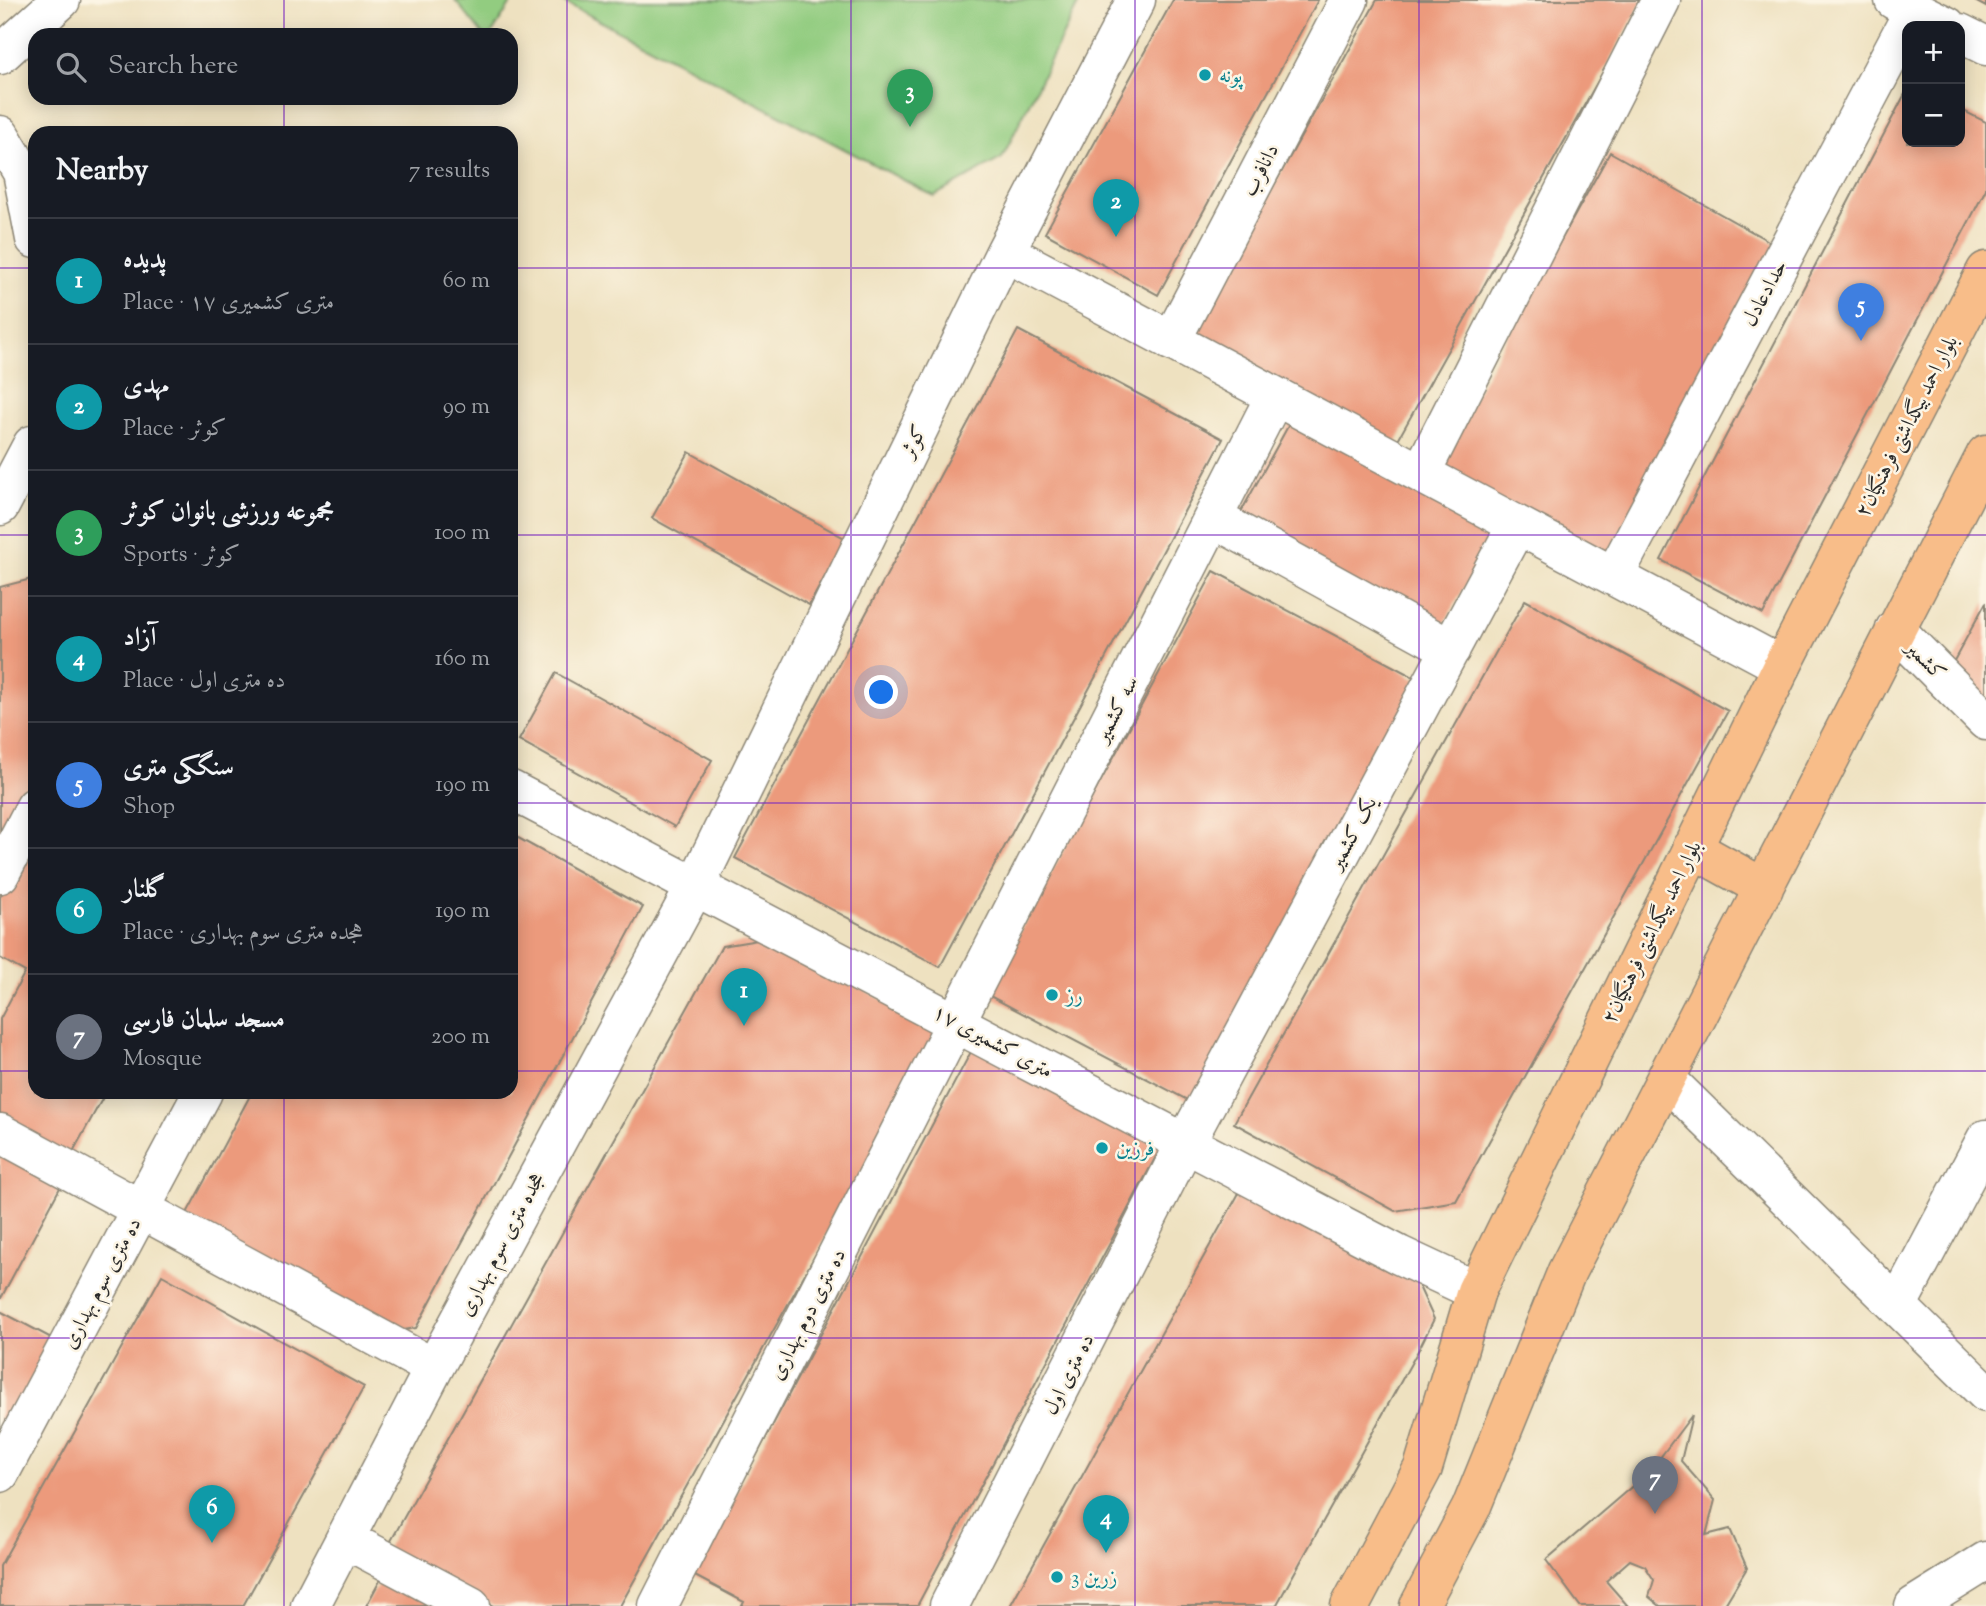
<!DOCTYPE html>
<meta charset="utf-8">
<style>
:root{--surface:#171b24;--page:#242831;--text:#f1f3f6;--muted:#9ea1a6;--line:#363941;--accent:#1a73e8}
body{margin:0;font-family:"Sorts Mill Goudy",Amiri,serif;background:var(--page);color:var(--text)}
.controls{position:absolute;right:21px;top:21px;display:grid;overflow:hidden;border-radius:14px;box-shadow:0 4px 18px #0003}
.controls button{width:63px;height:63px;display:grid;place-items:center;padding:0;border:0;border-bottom:2px solid var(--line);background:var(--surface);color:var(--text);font:35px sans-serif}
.you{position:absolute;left:882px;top:693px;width:24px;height:24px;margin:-18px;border:5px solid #fff;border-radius:50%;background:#1a73e8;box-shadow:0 0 0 10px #1a73e833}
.badge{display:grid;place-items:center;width:46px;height:46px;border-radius:50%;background:var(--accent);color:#fff;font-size:23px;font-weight:700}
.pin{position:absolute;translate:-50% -58px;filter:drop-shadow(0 2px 4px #0008)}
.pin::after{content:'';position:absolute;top:37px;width:24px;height:21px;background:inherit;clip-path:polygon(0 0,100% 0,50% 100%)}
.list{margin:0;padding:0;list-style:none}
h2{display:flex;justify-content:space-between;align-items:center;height:91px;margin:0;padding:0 28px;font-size:30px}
h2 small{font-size:23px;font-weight:400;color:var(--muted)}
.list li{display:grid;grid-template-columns:46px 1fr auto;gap:21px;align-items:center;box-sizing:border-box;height:126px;padding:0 28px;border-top:2px solid var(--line)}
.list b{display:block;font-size:26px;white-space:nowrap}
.list p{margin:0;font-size:23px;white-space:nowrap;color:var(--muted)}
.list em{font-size:23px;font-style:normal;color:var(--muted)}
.icon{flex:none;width:38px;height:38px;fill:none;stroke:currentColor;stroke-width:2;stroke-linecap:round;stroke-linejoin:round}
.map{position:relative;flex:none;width:1986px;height:1606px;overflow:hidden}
.search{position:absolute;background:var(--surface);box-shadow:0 4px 18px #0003;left:28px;top:28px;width:490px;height:77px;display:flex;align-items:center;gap:18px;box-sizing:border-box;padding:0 24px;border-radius:21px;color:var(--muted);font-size:26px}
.panel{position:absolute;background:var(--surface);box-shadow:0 4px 18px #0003;left:28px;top:126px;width:490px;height:973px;border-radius:21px}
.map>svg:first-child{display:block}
</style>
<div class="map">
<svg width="1986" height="1606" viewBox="0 0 1986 1606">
<rect width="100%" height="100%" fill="#fcf5e5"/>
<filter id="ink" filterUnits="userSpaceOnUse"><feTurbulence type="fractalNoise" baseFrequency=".0143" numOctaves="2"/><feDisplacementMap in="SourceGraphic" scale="14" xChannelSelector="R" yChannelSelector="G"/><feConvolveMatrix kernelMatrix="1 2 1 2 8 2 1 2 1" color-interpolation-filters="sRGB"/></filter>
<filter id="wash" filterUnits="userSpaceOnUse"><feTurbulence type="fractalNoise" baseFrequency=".00686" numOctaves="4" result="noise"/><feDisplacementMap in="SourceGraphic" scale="28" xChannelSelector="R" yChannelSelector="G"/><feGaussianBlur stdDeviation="1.57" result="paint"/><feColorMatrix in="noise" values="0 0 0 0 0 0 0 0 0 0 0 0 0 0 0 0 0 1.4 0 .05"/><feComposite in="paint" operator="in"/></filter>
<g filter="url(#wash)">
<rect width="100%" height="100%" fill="#eee1c0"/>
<path fill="#92cc80" stroke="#5e7c56" stroke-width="2" d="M455 0H513L491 35H483Z
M560 0H1080L1002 158 934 196Z"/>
<g id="blocks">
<path fill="#ec9a7b" d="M1173 0H1318L1158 295 1045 233Z
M1377 0H1643L1395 445 1192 333Z
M1973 0H1986V7Z
M1907 90V142H1960V109L1986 122V189L1763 614 1661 560Z
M1610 152 1779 247 1604 561 1448 474 1444 451Z
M1018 330 1223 439 940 967 735 858Z
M1293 417 1497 529 1439 633 1236 521Z
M689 452 846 539 809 605 652 518Z
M1214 571 1419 680 1191 1102 986 994Z
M35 578V786L0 851V587Z
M1525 600 1728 711 1456 1201 1395 1211 1234 1123Z
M1986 602V705L1950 668Z
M556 673 712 760 675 827 519 740Z
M35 832V1092H106L69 1159 0 1120V1019L25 972 0 958V897Z
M511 834 643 907 416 1328 391 1332 185 1217 252 1092H511Z
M770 938 940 1031 620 1606H493L387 1548 722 946Z
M974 1046 1161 1147 917 1606H742L744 1602 693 1575Z
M0 1151 62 1184 0 1300Z
M1244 1184 1416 1280 1434 1319 1419 1349 1276 1606H1010Z
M162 1275 364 1387 243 1606H0V1566Z
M0 1311 57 1341 0 1447Z
M1692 1415 1681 1461 1715 1500 1706 1535 1730 1529 1747 1568 1724 1606H1660L1649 1597 1654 1580 1645 1566 1630 1560 1606 1581 1628 1606H1580L1546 1560 1650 1471Z
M382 1577 435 1606H366Z"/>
</g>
</g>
<g filter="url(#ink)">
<use href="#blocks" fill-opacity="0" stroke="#8c8676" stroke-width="2"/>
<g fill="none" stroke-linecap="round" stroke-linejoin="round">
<defs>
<path id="minor" d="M1894 0 1947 26
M1960 33 1986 46
M0 55 61 0
M0 135 22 172 35 239
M1005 252 1782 666
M1171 341 1349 0
M1421 473 1661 0
M0 506 32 445
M1213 518 1451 649
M1614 576 1914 10
M1895 629 1986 721
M511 790 1399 1255 1476 1291
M0 874 35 807
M1667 1080 1986 1393
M0 1133 434 1368
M1897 1306 1986 1139
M0 1473 203 1092
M345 1539 471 1606
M310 1606 434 1368 696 885 1005 252 1136 0
M658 1606 1275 396
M949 1606 1186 1142 1517 525
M1914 1606 1986 1561"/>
<path id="major" d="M1692 848 1764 888
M1350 1606 1423 1468 1476 1291 1782 666 1986 271
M1419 1606 1471 1508 1567 1271 1986 454"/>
</defs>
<use href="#minor" stroke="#8c8676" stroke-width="41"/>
<use href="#major" stroke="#8c8676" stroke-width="41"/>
<use href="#minor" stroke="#fff" stroke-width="38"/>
<use href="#major" stroke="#f8bd89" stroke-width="38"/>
</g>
</g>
<path fill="none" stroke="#7b2cbf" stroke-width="2" stroke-opacity="0.55" d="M284 0V35M567 0V1606M851 0V1606M1135 0V1606M1419 0V1606M1702 0V1606M284 98V133M0 268H35M511 268H1986M0 535H35M511 535H1986M0 803H35M511 803H1986M0 1071H35M511 1071H1986M284 1092V1606M0 1338H1986"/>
<g fill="#0f9aa8" stroke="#fcf5e5" stroke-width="2.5">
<circle cx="1205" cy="75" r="7"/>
<circle cx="1052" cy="995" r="7"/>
<circle cx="1102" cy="1148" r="7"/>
<circle cx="1057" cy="1577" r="7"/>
</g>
<g text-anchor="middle" stroke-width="5" stroke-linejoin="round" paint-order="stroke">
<g font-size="21" fill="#0d838f" stroke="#fcf5e5" text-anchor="start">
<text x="1219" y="82">پونه</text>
<text x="1066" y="1002">رز</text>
<text x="1116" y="1155">فرزین</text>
<text x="1071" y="1584">زرین 3</text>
</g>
<g font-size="21" fill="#2b2b2b" stroke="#fcf5e5">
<text transform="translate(1260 170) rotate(-63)" y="7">دانافرب</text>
<text transform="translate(1764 293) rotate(-62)" y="7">حدادعادل</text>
<text transform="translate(1906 426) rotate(-63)" y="7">بلوار احمد بیگداشتی فرهنگیان۲</text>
<text transform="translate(913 441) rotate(-64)" y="7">کوثر</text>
<text transform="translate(1926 660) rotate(45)" y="7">کشمیر</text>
<text transform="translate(1116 709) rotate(-63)" y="7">سه کشمیر</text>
<text transform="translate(1352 833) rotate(-62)" y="7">یک کشمیر</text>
<text transform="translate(1651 932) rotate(-64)" y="7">بلوار احمد بیگداشتی فرهنگیان۲</text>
<text transform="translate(993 1041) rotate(28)" y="7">۱۷ متری کشمیری</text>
<text transform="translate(501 1244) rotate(-62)" y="7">هجده متری سوم بهداری</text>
<text transform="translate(101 1283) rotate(-62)" y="7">ده متری سوم بهداری</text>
<text transform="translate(807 1314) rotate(-63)" y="7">ده متری دوم بهداری</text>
<text transform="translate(1068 1374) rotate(-63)" y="7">ده متری اول</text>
</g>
</g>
</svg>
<div class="controls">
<button>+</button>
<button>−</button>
</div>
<div class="you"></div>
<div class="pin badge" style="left:744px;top:1026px;background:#0f9aa8">1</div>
<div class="pin badge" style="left:1116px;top:237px;background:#0f9aa8">2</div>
<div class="pin badge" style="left:910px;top:127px;background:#2e9e5b">3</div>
<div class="pin badge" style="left:1106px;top:1553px;background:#0f9aa8">4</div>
<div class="pin badge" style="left:1861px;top:341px;background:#3f7fe0">5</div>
<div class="pin badge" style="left:212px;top:1543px;background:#0f9aa8">6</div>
<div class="pin badge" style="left:1655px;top:1514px;background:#6b7280">7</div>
<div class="search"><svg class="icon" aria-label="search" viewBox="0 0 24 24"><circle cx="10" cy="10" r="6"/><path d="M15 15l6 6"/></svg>Search here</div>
<section class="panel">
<h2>Nearby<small>7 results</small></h2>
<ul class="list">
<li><span class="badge" style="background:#0f9aa8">1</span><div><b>پدیده</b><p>Place · ۱۷ متری کشمیری</p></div><em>60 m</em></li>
<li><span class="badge" style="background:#0f9aa8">2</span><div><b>مهدی</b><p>Place · کوثر</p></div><em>90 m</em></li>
<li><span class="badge" style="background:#2e9e5b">3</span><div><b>مجموعه ورزشی بانوان کوثر</b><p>Sports · کوثر</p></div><em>100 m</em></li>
<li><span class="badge" style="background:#0f9aa8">4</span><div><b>آزاد</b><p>Place · ده متری اول</p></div><em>160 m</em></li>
<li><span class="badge" style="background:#3f7fe0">5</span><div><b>سنگکی متری</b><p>Shop</p></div><em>190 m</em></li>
<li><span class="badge" style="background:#0f9aa8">6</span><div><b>گلنار</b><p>Place · هجده متری سوم بهداری</p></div><em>190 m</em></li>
<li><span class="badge" style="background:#6b7280">7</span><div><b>مسجد سلمان فارسی</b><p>Mosque</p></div><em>200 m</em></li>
</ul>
</section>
</div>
